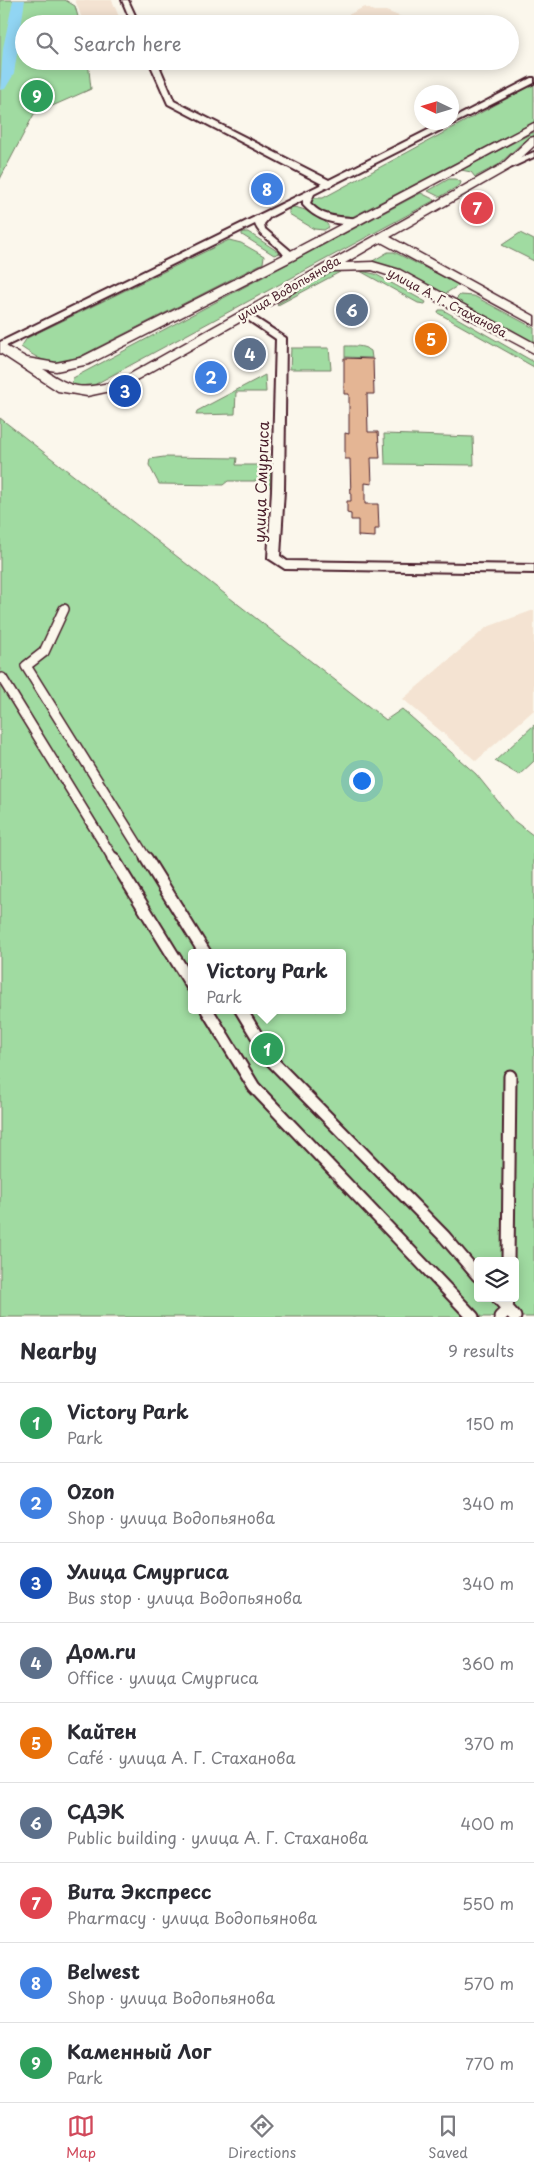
<!DOCTYPE html>
<meta charset="utf-8">
<style>
:root{--surface:#fff;--page:#f2f2f3;--text:#2b2b33;--muted:#7c7c81;--line:#e1e1e2;--accent:#d1495b}
body{margin:0;font-family:"Playpen Sans",sans-serif;background:var(--page);color:var(--text)}
.controls{position:absolute;right:15px;bottom:15px;display:grid;overflow:hidden;border-radius:5px;box-shadow:0 2px 12px #0003}
.controls button{width:45px;height:45px;display:grid;place-items:center;padding:0;border:0;border-bottom:1px solid var(--line);background:var(--surface);color:var(--text);font:25px sans-serif}
.compass{position:absolute;left:414px;top:85px;width:45px;height:45px;border-radius:50%;background:var(--surface);box-shadow:0 2px 12px #0003;rotate:274deg}
.you{position:absolute;left:361px;top:780px;width:18px;height:18px;margin:-12px;border:4px solid #fff;border-radius:50%;background:#1a73e8;box-shadow:0 0 0 8px #1a73e833}
.badge{display:grid;place-items:center;width:32px;height:32px;border-radius:50%;background:var(--accent);color:#fff;font-size:16px;font-weight:700}
.pin{position:absolute;translate:-50% -50%;border:2px solid #fff;box-shadow:0 1px 5px #0006}
.popup{position:absolute;left:188px;top:949px;width:158px;height:65px;box-sizing:border-box;display:grid;place-content:center;border-radius:5px;background:var(--surface);filter:drop-shadow(0 1px 4px #0005);font-size:16px;white-space:nowrap;color:var(--muted)}
.popup b{font-size:19px;color:var(--text)}
.popup::after{content:'';position:absolute;left:50%;top:100%;margin-left:-10px;border:10px solid transparent;border-top-color:var(--surface)}
.list{margin:0;padding:0;list-style:none}
h2{display:flex;justify-content:space-between;align-items:center;height:65px;margin:0;padding:0 20px;font-size:21px}
h2 small{font-size:16px;font-weight:400;color:var(--muted)}
.list li{display:grid;grid-template-columns:32px 1fr auto;gap:15px;align-items:center;box-sizing:border-box;height:80px;padding:0 20px;border-top:1px solid var(--line)}
.list b{display:block;font-size:19px;white-space:nowrap}
.list p{margin:0;font-size:16px;white-space:nowrap;color:var(--muted)}
.list em{font-size:16px;font-style:normal;color:var(--muted)}
.icon{flex:none;width:28px;height:28px;fill:none;stroke:currentColor;stroke-width:2;stroke-linecap:round;stroke-linejoin:round}
.map{position:relative;flex:none;width:534px;height:1317px;overflow:hidden}
.search{position:absolute;background:var(--surface);box-shadow:0 2px 12px #0003;left:15px;right:15px;top:15px;height:55px;display:flex;align-items:center;gap:12px;box-sizing:border-box;padding:0 18px;border-radius:28px;color:var(--muted);font-size:19px}
.sheet{height:785px;background:var(--surface)}
nav{display:flex;justify-content:space-around;align-items:center;box-sizing:border-box;height:70px;border-top:1px solid var(--line);background:var(--surface);font-size:14px;color:var(--muted)}
nav a{display:grid;justify-items:center;gap:2px}
nav .on{color:var(--accent)}
.map>svg:first-child{display:block}
</style>
<div class="map">
<svg width="534" height="1317" viewBox="0 0 534 1317">
<rect width="100%" height="100%" fill="#fbf7ec"/>
<filter id="ink" filterUnits="userSpaceOnUse"><feTurbulence type="fractalNoise" baseFrequency=".02" numOctaves="2"/><feDisplacementMap in="SourceGraphic" scale="10" xChannelSelector="R" yChannelSelector="G"/><feConvolveMatrix kernelMatrix="1 2 1 2 8 2 1 2 1" color-interpolation-filters="sRGB"/></filter>
<g filter="url(#ink)">
<path fill="#f4e3d2" d="M75 0H112L122 24H84Z
M364 7 374 11H386L419 24H330Z
M534 610V710L476 761 403 699 487 627Z"/>
<path fill="#a0dba1" stroke="#757d66" fill-rule="evenodd" d="M0 0H65L75 6 80 24H24V61H88L91 89 34 114 0 179Z
M534 84V122L350 218C334 221 323 213 310 205L309 201 313 198H323Z
M534 132V136L522 143 498 165 475 177 471 172 461 170Z
M449 179H455L461 182 460 185 440 197 428 191Z
M421 193 435 200 94 385 77 387 72 383 73 378Z
M293 207C304 208 324 217 329 227L324 230 314 229 289 214V209Z
M244 232H248L280 253 274 255 242 235V233Z
M520 233 534 240V261L502 245Z
M229 240 241 243 264 256 263 263 69 362C46 364 40 360 21 347L27 338Z
M388 252H394L459 285 443 295 393 269 371 262Z
M337 270 340 272 278 305 277 304 291 296V293Z
M360 271 375 274 426 302 425 304 418 303Z
M460 295 474 296 534 328V345L457 304 456 299Z
M439 310H443L534 362V367L438 313Z
M345 346C355 346 363 345 371 351L372 358 345 357Z
M291 348H329L331 369H290Z
M265 375 266 392H236L235 414 196 415 197 411Z
M0 418 386 720 402 709 476 774 513 820 534 836V1317H0ZM192 953H342V1010H192ZM478 1261H515V1298H478Z
M384 434 473 437 474 465 385 464Z
M164 457 237 458 236 465H260L266 457H272L271 487H266L262 481H228L223 485 159 484 149 465 150 459Z
M534 725V761L519 775 495 761Z"/>
<g fill="none" stroke-linecap="round" stroke-linejoin="round">
<path fill="#91d5f3" fill-rule="evenodd" d="M13 0H25L14 74 5 89 0 90 3 48Z"/>
</g>
<path fill="#e4b594" stroke="#4a1f2b" d="M344 358 373 359 374 394H367L368 432H378L380 458H371L372 484 365 483V504H378L379 529H375V537L358 536V520H351V514L347 513V501H351L350 459H345V433L349 434V394H344Z"/>
<g fill="none" stroke-linecap="round" stroke-linejoin="round">
<defs>
<path id="pedestrian-far1" d="M64 609 44 652 26 666 147 860
M2 678 114 860"/>
<path id="pedestrian" d="M113 858 192 986
M146 858 205 953
M207 1010 254 1087 473 1317
M241 1010 272 1061 444 1236 478 1276
M508 1261 510 1076
M498 1298 515 1317
M500 1317 507 1310 508 1298"/>
<path id="minor" d="M122 0H128L139 24H132Z
M149 61H157L174 101 329 180 444 122H452V119L531 78H534V83L314 194 310 203C325 219 339 216 358 219V223C338 227 316 220 303 205V200L270 217 264 224 265 229 292 252V259H286C281 245 261 240 255 224L0 349V342L322 184 168 104Z
M534 152V157L508 169 501 167Z
M245 311 286 338 284 490 280 556 287 561 534 565V573L285 569 268 558 272 490 276 339 242 316V312Z"/>
<path id="secondary" d="M534 123V130L293 260 89 364 56 371 43 369C75 390 78 389 116 382L501 165 530 138 534 137V146L509 169 390 237 534 316V325L381 242 345 263 373 262 400 270 534 343V353L390 276 372 270 331 271 120 389 87 396 58 391 0 353V343L27 358 56 363 80 358 285 254Z"/>
</defs>
<use href="#pedestrian-far1" stroke="#4a1f2b" stroke-width="12"/>
<use href="#pedestrian" stroke="#4a1f2b" stroke-width="15"/>
<use href="#minor" stroke="#4a1f2b" stroke-width="4"/>
<use href="#secondary" stroke="#4a1f2b" stroke-width="3"/>
<use href="#pedestrian-far1" stroke="#fbf7ec" stroke-width="9"/>
<use href="#pedestrian" stroke="#fbf7ec" stroke-width="11"/>
<use href="#minor" fill="#fbf7ec" fill-rule="evenodd"/>
<use href="#secondary" fill="#fbf7ec" fill-rule="evenodd"/>
</g>
</g>
<g text-anchor="middle" stroke-width="5" stroke-linejoin="round" paint-order="stroke">
<g font-size="12" fill="#4a1f2b" stroke="#fbf7ec">
<text transform="translate(289 289) rotate(-30)" y="4">улица Водопьянова</text>
<text transform="translate(447 303) rotate(28)" y="4">улица А. Г. Стаханова</text>
</g>
<g font-size="15" fill="#4a1f2b" stroke="#fbf7ec">
<text transform="translate(262 482) rotate(-88)" y="5">улица Смургиса</text>
</g>
</g>
</svg>
<div class="controls">
<button><svg class="icon" aria-label="layers" viewBox="0 0 24 24"><path d="M12 4l9 5-9 5-9-5zM3 14l9 5 9-5"/></svg></button>
</div>
<svg class="compass" viewBox="-18 -18 36 36"><path d="M0-13l5 13h-10z" fill="#e53935"/><path d="M0 13l5-13h-10z" fill="#7c7c81"/></svg>
<div class="you"></div>
<div class="pin badge" style="left:267px;top:1049px;background:#2e9e5b">1</div>
<div class="popup"><b>Victory Park</b>Park</div>
<div class="pin badge" style="left:211px;top:377px;background:#3f7fe0">2</div>
<div class="pin badge" style="left:125px;top:391px;background:#1a4fb4">3</div>
<div class="pin badge" style="left:250px;top:354px;background:#5c6f8a">4</div>
<div class="pin badge" style="left:431px;top:339px;background:#e8710a">5</div>
<div class="pin badge" style="left:352px;top:310px;background:#5c6f8a">6</div>
<div class="pin badge" style="left:477px;top:208px;background:#e0444e">7</div>
<div class="pin badge" style="left:267px;top:189px;background:#3f7fe0">8</div>
<div class="pin badge" style="left:37px;top:96px;background:#2e9e5b">9</div>
<div class="search"><svg class="icon" aria-label="search" viewBox="0 0 24 24"><circle cx="10" cy="10" r="6"/><path d="M15 15l6 6"/></svg>Search here</div>
</div>
<section class="sheet">
<h2>Nearby<small>9 results</small></h2>
<ul class="list">
<li><span class="badge" style="background:#2e9e5b">1</span><div><b>Victory Park</b><p>Park</p></div><em>150 m</em></li>
<li><span class="badge" style="background:#3f7fe0">2</span><div><b>Ozon</b><p>Shop · улица Водопьянова</p></div><em>340 m</em></li>
<li><span class="badge" style="background:#1a4fb4">3</span><div><b>Улица Смургиса</b><p>Bus stop · улица Водопьянова</p></div><em>340 m</em></li>
<li><span class="badge" style="background:#5c6f8a">4</span><div><b>Дом.ru</b><p>Office · улица Смургиса</p></div><em>360 m</em></li>
<li><span class="badge" style="background:#e8710a">5</span><div><b>Кайтен</b><p>Café · улица А. Г. Стаханова</p></div><em>370 m</em></li>
<li><span class="badge" style="background:#5c6f8a">6</span><div><b>СДЭК</b><p>Public building · улица А. Г. Стаханова</p></div><em>400 m</em></li>
<li><span class="badge" style="background:#e0444e">7</span><div><b>Вита Экспресс</b><p>Pharmacy · улица Водопьянова</p></div><em>550 m</em></li>
<li><span class="badge" style="background:#3f7fe0">8</span><div><b>Belwest</b><p>Shop · улица Водопьянова</p></div><em>570 m</em></li>
<li><span class="badge" style="background:#2e9e5b">9</span><div><b>Каменный Лог</b><p>Park</p></div><em>770 m</em></li>
</ul>
</section>
<nav>
<a class="on"><svg class="icon" aria-label="map" viewBox="0 0 24 24"><path d="M3 6l6-2 6 2 6-2v14l-6 2-6-2-6 2zM9 4v14M15 6v14"/></svg>Map</a>
<a><svg class="icon" aria-label="directions" viewBox="0 0 24 24"><path d="M12 3l9 9-9 9-9-9zM9 14v-3h6M13 9l2 2-2 2"/></svg>Directions</a>
<a><svg class="icon" aria-label="saved" viewBox="0 0 24 24"><path d="M7 4h10v16l-5-4-5 4z"/></svg>Saved</a>
</nav>
